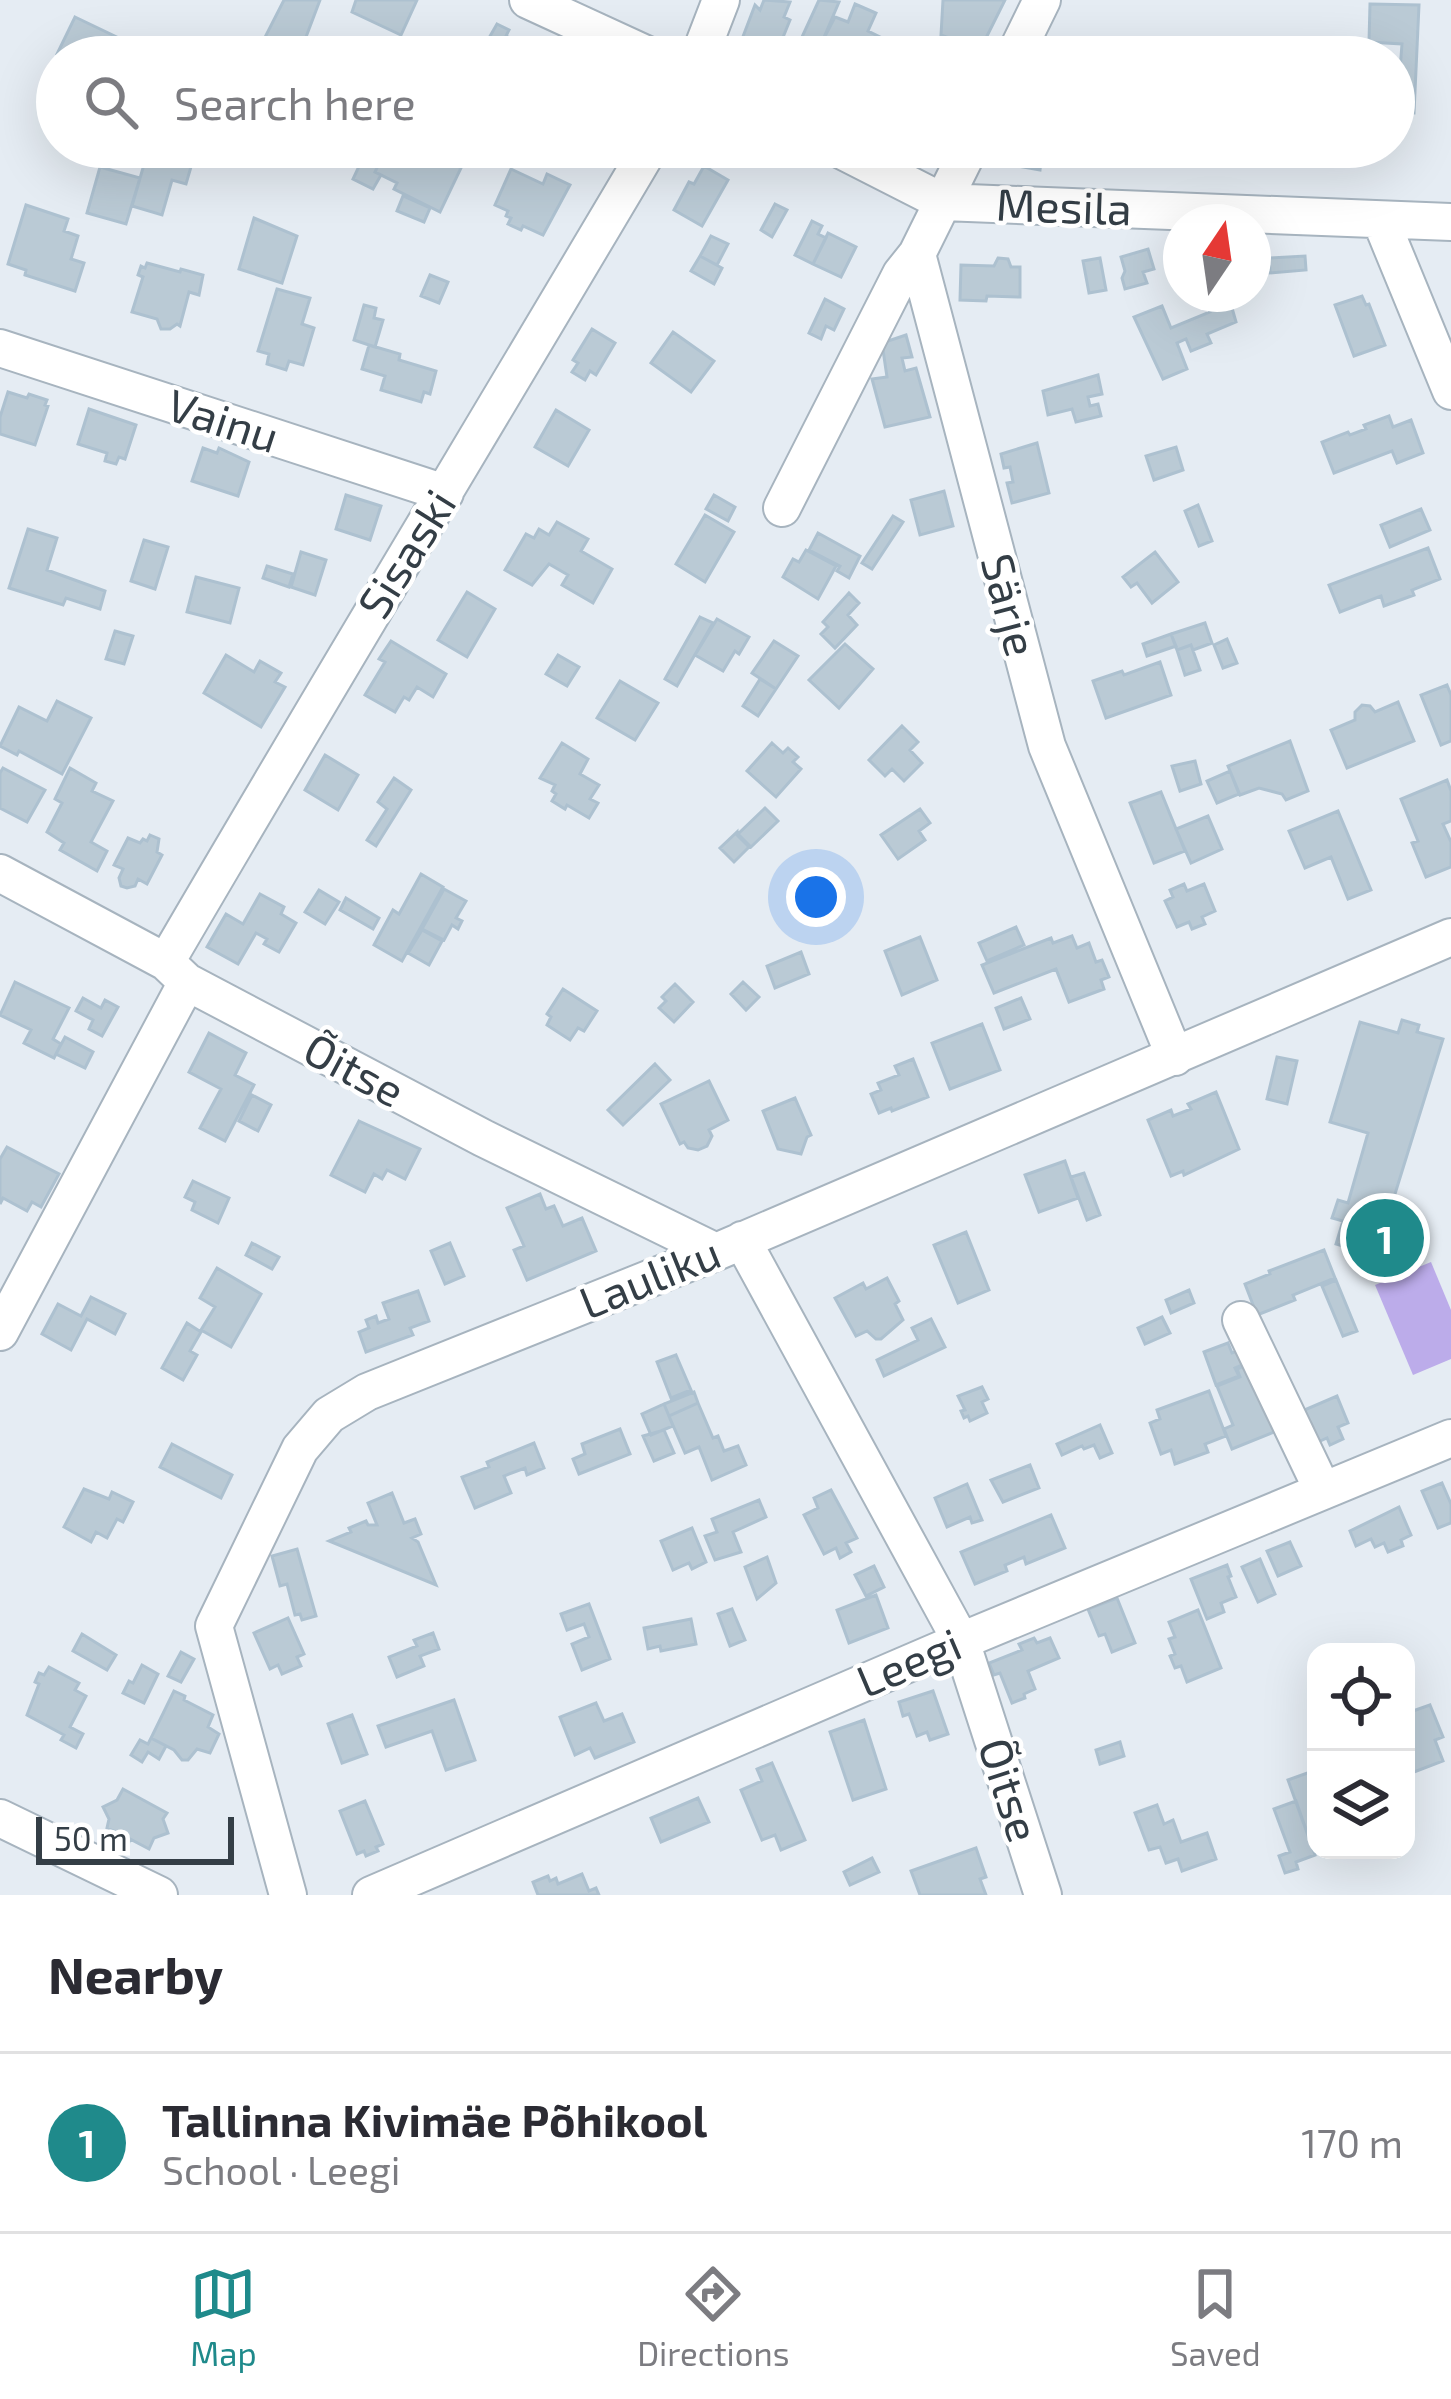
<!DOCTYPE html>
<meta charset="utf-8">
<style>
:root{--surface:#fff;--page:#f2f2f3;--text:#2b2b33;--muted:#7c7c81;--line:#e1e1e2;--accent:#1f8a8b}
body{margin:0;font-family:"Exo 2",sans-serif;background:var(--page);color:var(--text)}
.controls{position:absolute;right:36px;bottom:36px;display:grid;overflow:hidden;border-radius:24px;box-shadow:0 12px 48px #0002}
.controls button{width:108px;height:108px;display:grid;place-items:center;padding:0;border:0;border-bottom:3px solid var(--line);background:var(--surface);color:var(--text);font:60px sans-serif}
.compass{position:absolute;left:1163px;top:204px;width:108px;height:108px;border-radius:50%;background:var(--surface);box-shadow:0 12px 48px #0002;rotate:13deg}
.scale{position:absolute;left:36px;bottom:30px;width:198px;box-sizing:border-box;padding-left:12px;border:6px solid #343e46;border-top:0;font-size:33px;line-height:42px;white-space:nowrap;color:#343e46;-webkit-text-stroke:9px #fff;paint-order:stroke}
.you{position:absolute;left:816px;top:897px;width:42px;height:42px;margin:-30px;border:9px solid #fff;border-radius:50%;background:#1a73e8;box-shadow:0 0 0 18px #1a73e833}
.badge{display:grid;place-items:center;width:78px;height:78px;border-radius:50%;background:var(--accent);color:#fff;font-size:39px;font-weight:700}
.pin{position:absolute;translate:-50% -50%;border:6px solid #fff;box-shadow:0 3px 12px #0006}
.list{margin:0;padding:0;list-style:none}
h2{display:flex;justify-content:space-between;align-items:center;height:156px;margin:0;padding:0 48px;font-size:51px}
h2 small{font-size:39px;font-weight:400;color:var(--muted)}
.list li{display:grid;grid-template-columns:78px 1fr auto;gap:36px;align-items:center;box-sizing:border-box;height:180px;padding:0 48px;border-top:3px solid var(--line)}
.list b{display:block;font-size:45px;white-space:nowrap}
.list p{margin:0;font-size:39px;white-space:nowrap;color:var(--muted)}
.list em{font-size:39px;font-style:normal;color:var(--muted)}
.icon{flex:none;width:66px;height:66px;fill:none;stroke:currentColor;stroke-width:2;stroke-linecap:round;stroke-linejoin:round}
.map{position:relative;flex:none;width:1451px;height:1895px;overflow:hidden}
.search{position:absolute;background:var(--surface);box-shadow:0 12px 48px #0002;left:36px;right:36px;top:36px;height:132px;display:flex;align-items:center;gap:30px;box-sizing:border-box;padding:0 42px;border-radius:66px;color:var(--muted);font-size:45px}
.sheet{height:336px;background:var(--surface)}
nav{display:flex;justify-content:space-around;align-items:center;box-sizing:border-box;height:168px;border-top:3px solid var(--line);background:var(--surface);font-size:33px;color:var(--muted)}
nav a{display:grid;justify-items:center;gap:6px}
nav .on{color:var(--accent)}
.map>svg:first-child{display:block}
</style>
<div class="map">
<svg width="1451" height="1895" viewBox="0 0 1451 1895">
<rect width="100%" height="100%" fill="#e5ecf3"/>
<path fill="#bcacea" d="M1431 1262 1451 1310V1359L1413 1375 1375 1285Z"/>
<path fill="#bacad5" stroke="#adc1d0" stroke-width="3" d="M284 0H320L306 37 312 39 308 50 313 53 311 57H277L278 54 261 45Z
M356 0H417L401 35 352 12Z
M764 0 790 2 784 17 790 20 775 57H766L739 47 755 5 760 10Z
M819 0 839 2 822 42 802 37Z
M943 0H1005L980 50 941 35Z
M855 4 876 13 868 31 882 38 874 57H854L822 42 835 17 848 22Z
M1370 4 1419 5 1414 113H1394V68L1400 70 1402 44 1369 42Z
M75 17 127 42 120 57H63L57 54Z
M497 24 509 30 506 36 523 44 526 40 538 45 532 57H492L495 51 485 45Z
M149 147 193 160 186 184 172 180 162 215 132 206Z
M368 147H387L375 172 381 175 373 189 353 179Z
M387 147H420L461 168 440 212 394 189 397 183 375 172Z
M1009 147H1047L1045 162 1041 161 1040 170 1017 166 1018 156 1008 154Z
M1211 147H1245L1244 157H1236L1235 165 1221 163 1222 155 1210 154Z
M1324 147H1383V156H1324Z
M704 166 728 180 702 226 674 210 689 182 694 184Z
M100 167 140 178 126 224 87 213Z
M511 169 543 184 547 174 570 185 543 235 523 226 521 230 508 224 511 218 506 216 508 211 495 205Z
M403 196 430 208 424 222 397 211Z
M775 204 787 210 772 237 761 230Z
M26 205 68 219 64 231 78 236 71 259 84 263 75 291 25 275 26 270 8 264Z
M254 218 297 236 282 283 239 269Z
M812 221 822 226 818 234 826 238 813 264 795 255Z
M828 233 856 247 841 277 813 264Z
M711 236 728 244 717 265 700 256Z
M1148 249 1154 269 1143 272 1147 283 1125 289 1122 278 1125 271 1121 257Z
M700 256 722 268 714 284 691 271Z
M1305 256 1306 270 1270 273 1269 258Z
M998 258 1008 259 1011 267H1020V297L987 296 986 301 960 300 961 265 994 266Z
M1100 258 1106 290 1089 293 1083 261Z
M147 263 180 272 181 269 203 275 199 295 189 292 180 326 177 324 170 329H161L157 319 132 312 143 277 138 275 141 266 145 268Z
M430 275 448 282 439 303 421 296Z
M277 289 310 298 302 324 314 328 303 365 289 361 286 370 267 364 269 354 258 351Z
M1228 294 1236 322 1207 334 1211 343 1191 351 1186 339 1177 343 1187 369 1163 379 1134 317 1162 306 1171 328 1210 312 1206 302Z
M1362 296 1366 305 1369 304 1385 345 1354 356 1335 305Z
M825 299 844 309 834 330 826 326 821 339 809 333Z
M364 305 376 308 374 318 383 320 375 347 354 340Z
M592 329 615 343 596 375 590 371 585 380 572 372 578 363 573 360Z
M673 332 714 361 691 392 651 363Z
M906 335 912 357 902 358 905 371 916 368 930 417 885 427 872 379 887 377 882 343Z
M369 345 400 354 399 360 436 371 430 394 424 392 421 402 381 390 385 376 362 369Z
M1098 375 1102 394 1088 397 1090 406 1098 404 1101 416 1076 422 1072 409 1048 415 1043 391Z
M8 392 27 398 29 394 47 400 45 405 48 406 35 445 0 434V417Z
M89 409 136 425 125 459 119 457 116 464 105 461 107 453 78 444Z
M556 410 589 430 568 466 535 447Z
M1389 416 1393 427 1411 420 1423 453 1397 463 1392 451 1334 473 1322 442 1348 432 1350 435 1366 429 1364 425Z
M1037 443 1049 493 1012 503 1007 483 1013 482 1010 467 1004 468 1001 454Z
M1176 447 1183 470 1154 480 1146 456Z
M203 448 217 453 219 448 249 462 238 496 192 481Z
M944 491 953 526 920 535 911 500Z
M346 495 381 506 370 540 336 529Z
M714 495 735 507 728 521 706 509Z
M1198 505 1212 541 1199 546 1185 511Z
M1421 509 1430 530 1390 547 1381 525Z
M705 515 734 532 705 582 676 564Z
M893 516 903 522 872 569 862 563Z
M557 522 588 539 581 551 612 569 593 603 562 585 568 575 549 564 532 585 505 570 526 534 534 538 539 529 549 535Z
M28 529 57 538 47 570 105 591 100 609 66 598 63 605 9 588Z
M818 533 860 556 849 578 837 571 840 566 809 550Z
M144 540 168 547 155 589 131 581Z
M1428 548 1440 579 1412 590 1414 595 1384 606 1381 596 1340 612 1329 585Z
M806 550 836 566 818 599 783 577 793 559 799 562Z
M301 552 326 560 315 595 291 587Z
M1155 552 1178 582 1152 603 1137 583 1131 587 1123 577Z
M267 566 293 574 289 587 263 578Z
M196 577 239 588 230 623 187 612Z
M467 592 495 609 467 657 438 640Z
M849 593 859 603 848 615 857 625 835 648 821 634 828 627 823 622Z
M700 617 713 623 677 686 665 679Z
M717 619 749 637 739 654 735 651 723 671 695 655Z
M1205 623 1212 643 1193 650 1191 645 1177 650 1171 634Z
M115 631 133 636 124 664 106 659Z
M1171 634 1176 646 1147 656 1143 644Z
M1227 639 1237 663 1223 668 1214 645Z
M391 641 446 674 433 697 417 687 409 700 404 697 395 712 365 695 385 662 379 659Z
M774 641 798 656 776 689 752 673Z
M845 644 873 669 839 708 809 680Z
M1191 645 1200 670 1185 675 1177 650Z
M226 655 254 672 260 661 281 673 275 682 285 687 261 727 204 693Z
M558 655 579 667 567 686 546 674Z
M1160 662 1171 695 1106 718 1093 681 1122 671 1124 675Z
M760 679 776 689 758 716 743 706Z
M620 681 658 703 635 740 597 718Z
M1447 685 1451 695V741L1441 745 1421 695Z
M57 701 91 718 62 774 19 751 17 755 0 746 19 707 47 721Z
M1398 702 1414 741 1347 768 1331 730 1355 720V712L1362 705 1370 706 1375 712Z
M902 726 918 742 910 750 922 763 904 781 892 769 885 776 869 760Z
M1290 741 1308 791 1286 800 1282 794 1259 788 1240 795 1228 766Z
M562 743 588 759 580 774 599 785 590 799 598 803 589 818 567 805 565 809 552 801 556 794 552 791 555 785 540 778Z
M772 743 783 753 788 748 798 757 793 762 801 769 776 797 747 771Z
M325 755 358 775 338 810 305 790Z
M1195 761 1201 784 1180 791 1172 766Z
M3 768 45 790 27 822 0 808V773Z
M70 768 96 783 92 791 113 801 91 842 107 851 97 871 60 850 64 843 47 832 62 803 55 799Z
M1230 771 1239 794 1217 803 1207 781Z
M394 778 411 790 376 846 367 840 387 809 378 802Z
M1447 780 1451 791V821L1443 824 1451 842V867L1426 877 1412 843 1418 841 1401 799Z
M1161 792 1185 851 1154 863 1130 803Z
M765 808 778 821 751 847 738 834Z
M920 809 930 823 919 831 925 840 898 859 881 835Z
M1338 811 1371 890 1348 899 1331 857 1305 868 1289 831Z
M1208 816 1222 849 1191 863 1176 829Z
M737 832V835L749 847 734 862 720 848Z
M150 835 159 839 157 852 162 855 147 884 138 879 135 886 127 888 121 886 119 878 123 869 114 865 128 838 140 843 143 839 147 841Z
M421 874 443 887 402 961 374 945 393 910 399 914Z
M1184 884 1187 891 1204 884 1215 911 1202 917 1205 924 1192 929 1189 922 1177 927 1165 901 1173 897 1170 890Z
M444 889 466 901 456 918 462 921 458 929 452 925 444 940 422 929Z
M319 890 339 902 325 924 305 912Z
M260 894 284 907 281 914 296 923 279 952 264 944 267 939 256 933 238 964 207 947 226 914 243 924Z
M346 898 379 918 373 929 340 910Z
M1016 927 1024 945 987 961 979 943Z
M422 930 442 941 429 965 408 953Z
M1072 936 1077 948 1089 943 1096 962 1102 960 1109 977 1101 980 1104 989 1069 1002 1056 969 994 993 982 965 1051 938 1053 943Z
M920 937 937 980 902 995 885 951Z
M801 952 809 974 775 988 767 966Z
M15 982 69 1008 53 1039 61 1044 54 1058 24 1043 31 1030 0 1015Z
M743 982 759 997 746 1010 731 994Z
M675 984 693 1002 674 1022 659 1008 666 1001 662 997Z
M563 989 597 1011 584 1031 578 1028 570 1040 547 1025 551 1017 547 1014Z
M83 998 101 1008 105 1000 118 1007 102 1036 89 1029 93 1020 76 1011Z
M1021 998 1030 1019 1004 1029 996 1008Z
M1402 1020 1419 1025 1417 1032 1443 1039 1390 1210H1393L1379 1257 1336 1244 1343 1221 1332 1218 1338 1200 1348 1203 1368 1133 1330 1122 1360 1022 1398 1033Z
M982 1024 1000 1070 950 1089 932 1043Z
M209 1033 246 1053 235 1075 254 1085 225 1141 200 1128 221 1089 189 1072Z
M65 1037 93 1052 85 1068 56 1054Z
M1277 1057 1297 1061 1287 1104 1267 1099Z
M913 1059 928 1097 892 1111 891 1108 879 1113 871 1094 881 1090 878 1083 899 1075 895 1066Z
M655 1064 670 1080 623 1125 608 1110Z
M709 1081 728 1120 709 1130 712 1136 707 1146 698 1150 688 1148 684 1142 680 1144 661 1104Z
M1216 1092 1239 1149 1184 1175 1183 1171 1171 1176 1148 1120 1171 1110 1173 1116 1191 1109 1188 1104Z
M252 1095 271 1105 258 1131 239 1121Z
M795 1098 811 1135 807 1137 801 1154 778 1149 763 1111Z
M359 1121 420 1149 405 1179 387 1170 382 1179 374 1174 365 1192 331 1175Z
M7 1147 59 1174 41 1207 32 1202 27 1211 3 1198 0 1204V1159Z
M1065 1161 1078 1198 1039 1212 1025 1175Z
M1084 1173 1100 1215 1087 1220 1071 1177Z
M193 1181 229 1198 218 1223 192 1210 195 1202 185 1197Z
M540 1194 546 1209 554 1206 563 1226 582 1218 596 1251 527 1280 514 1250 524 1246 507 1208Z
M966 1232 989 1290 958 1303 934 1245Z
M252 1243 279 1257 272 1269 246 1255Z
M450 1243 464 1276 445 1284 431 1251Z
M1324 1250 1335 1278 1293 1295 1295 1300 1257 1315 1245 1284 1270 1274 1269 1271Z
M217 1268 261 1294 231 1347 201 1330 215 1307 200 1298Z
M887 1278 899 1301 895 1304 903 1320 881 1339H876L867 1331 856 1336 835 1298 863 1283 866 1289Z
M1336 1280 1357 1331 1343 1336 1322 1286Z
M1189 1290 1194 1303 1171 1313 1166 1300Z
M418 1291 429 1321 410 1328 413 1335 366 1352 359 1332 369 1328 366 1320 376 1316 378 1323 389 1319 383 1303Z
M91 1297 125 1314 115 1334 87 1319 71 1350 42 1334 58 1304 81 1316Z
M1162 1317 1170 1333 1145 1344 1138 1328Z
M931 1319 945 1347 884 1376 877 1360 918 1340 912 1328Z
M187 1323 201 1332 190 1351 197 1355 183 1380 162 1368Z
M1228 1343 1232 1353 1241 1350 1247 1363 1235 1368 1239 1376 1216 1385 1204 1352Z
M676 1355 691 1390 671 1398 657 1362Z
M1249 1364 1284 1428 1232 1449 1224 1429 1233 1425 1217 1386 1240 1377 1237 1369Z
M982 1387 988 1399 982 1402 987 1413 970 1421 968 1416 964 1418 961 1411 965 1410 958 1396Z
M1209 1391 1226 1436 1205 1444 1208 1452 1175 1464 1171 1450 1161 1454 1150 1423 1160 1419 1157 1410Z
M694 1392 698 1403 669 1416 664 1404Z
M1337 1396 1348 1423 1338 1427 1343 1439 1330 1445 1327 1438 1309 1446 1295 1414Z
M698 1403 713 1438 718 1436 724 1451 738 1446 746 1465 712 1480 699 1447 685 1453 669 1416Z
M664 1404 673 1426 651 1435 642 1414Z
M1100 1425 1112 1453 1100 1458 1094 1445 1084 1449 1082 1446 1062 1455 1057 1444Z
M620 1429 630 1454 579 1474 573 1459 585 1454 582 1444Z
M664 1430 674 1453 654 1461 643 1436Z
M534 1443 544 1468 527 1475 525 1468 504 1476 511 1493 475 1508 462 1477 489 1467 487 1462Z
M172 1444 232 1475 221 1498 160 1467Z
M1030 1465 1039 1488 1003 1502 991 1480Z
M1442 1483 1451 1504V1523L1438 1528 1422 1491Z
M967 1484 982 1520 972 1523 970 1517 947 1527 935 1498Z
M84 1489 109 1499 112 1492 133 1502 123 1522 117 1519 107 1538 96 1532 91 1542 64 1527Z
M831 1490 857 1538 846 1543 851 1552 840 1558 836 1548 824 1554 804 1515 818 1508 814 1498Z
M392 1493 404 1523 415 1519 421 1534 412 1538 418 1542 436 1585 329 1541 351 1532 349 1528 366 1521 368 1525H377L368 1503Z
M759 1500 766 1517 733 1532 741 1552 715 1560 705 1536 717 1532 712 1519Z
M1399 1507 1411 1535 1401 1540 1403 1546 1388 1552 1384 1543 1375 1547 1371 1539 1356 1546 1350 1531Z
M1051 1515 1065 1548 1026 1564 1024 1557 1005 1565 1007 1571 975 1584 961 1552Z
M692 1528 706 1562 692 1569 689 1563 673 1570 661 1541Z
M1290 1542 1301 1566 1278 1576 1267 1551Z
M297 1549 316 1616 302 1620 300 1614 295 1615 287 1584 280 1586 272 1556Z
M767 1557 776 1583 757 1599 745 1567Z
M1260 1559 1275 1594 1258 1602 1242 1567Z
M1227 1565 1231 1576 1228 1577 1236 1597 1221 1603 1224 1612 1207 1619 1191 1579Z
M874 1566 884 1587 866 1596 855 1575Z
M876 1595 888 1628 849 1643 837 1610Z
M1117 1598 1135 1643 1112 1652 1105 1634 1099 1636 1088 1609Z
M589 1604 610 1659 582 1670 572 1644 589 1637 584 1624 567 1630 561 1614Z
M732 1609 745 1640 730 1646 718 1614Z
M1198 1610 1221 1668 1187 1682 1181 1666 1175 1668 1170 1656 1175 1654 1169 1639 1175 1637 1169 1622Z
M288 1618 304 1654 297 1657 301 1666 282 1674 278 1665 270 1669 254 1633Z
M691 1619 696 1644 661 1651 660 1646 648 1649 644 1628Z
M433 1633 439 1649 420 1656 424 1666 397 1677 389 1657 417 1646 414 1640Z
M82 1634 116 1655 107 1670 73 1651Z
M1034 1638 1037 1643 1050 1638 1059 1658 1028 1671 1035 1689 1024 1694 1025 1698 1012 1703 1000 1673 994 1675 989 1663 1022 1650 1019 1644Z
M181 1652 194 1659 181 1682 168 1676Z
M142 1665 158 1674 144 1703 123 1693 129 1681 133 1683Z
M49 1667 79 1683 75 1690 86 1696 70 1727 83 1734 76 1748 61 1740 64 1735 27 1715 39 1684 35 1682 39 1673 44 1675Z
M174 1691 185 1696 184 1700 213 1715 208 1727 219 1734 210 1753 197 1749 188 1760H182L174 1750 151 1738Z
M933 1691 948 1734 930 1740 927 1732 917 1736 909 1714 903 1716 899 1702Z
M454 1700 475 1760 446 1770 432 1731 386 1747 378 1726Z
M596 1703 604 1721 622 1714 634 1742 595 1758 590 1748 575 1755 560 1717Z
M1430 1705 1443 1737 1435 1740 1443 1761 1414 1772 1406 1750V1723L1413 1721 1410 1712Z
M352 1715 367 1754 342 1763 328 1724Z
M864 1720 886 1789 853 1800 830 1732Z
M151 1738 166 1746 159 1759 148 1752 142 1762 131 1755 140 1740 148 1744Z
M1120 1742 1124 1756 1100 1764 1096 1750Z
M772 1763 805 1840 781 1850 775 1835 762 1840 741 1790 762 1781 757 1769Z
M1316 1770V1845L1312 1847 1288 1780Z
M123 1789 167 1813 163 1819 168 1833 154 1838 149 1849 130 1839 128 1845 115 1839 118 1833 107 1828 109 1819 103 1807 117 1800Z
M698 1798 709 1822 661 1842 651 1818Z
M365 1801 383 1844 376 1847 378 1851 366 1856 364 1851 357 1854 340 1811Z
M1296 1801 1315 1855 1296 1862 1298 1869 1285 1873 1279 1856 1290 1852 1274 1809Z
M1157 1805 1164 1824 1173 1820 1181 1842 1207 1833 1216 1859 1182 1871 1178 1859 1166 1863 1160 1847 1149 1850 1135 1813Z
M976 1848 986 1877 980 1879 986 1895H920L911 1871Z
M872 1858 879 1872 850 1885 844 1872Z
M582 1874 589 1891 596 1888 599 1895H538L533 1882 548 1876 550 1881 556 1878 558 1884Z"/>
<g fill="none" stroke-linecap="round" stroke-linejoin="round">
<defs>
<path id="minor" d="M528 0 652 57
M699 57 721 0
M1014 57 1042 0
M835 147 943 202 1451 222
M970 147 917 254 1047 746 1175 1057
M1381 221 1451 391
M0 348 445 493
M782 508 901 274 917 254
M0 873 166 962 187 982 483 1138 716 1252
M166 962C325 689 489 419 650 147
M742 1240 961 1641 1043 1895
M1241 1320 1323 1491
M0 1332 187 982
M0 1818 159 1895
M288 1895 214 1626 300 1449 329 1415 367 1392 716 1252 1451 937
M371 1895 961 1641 1451 1438"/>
</defs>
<use href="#minor" stroke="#a7b4bf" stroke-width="40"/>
<use href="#minor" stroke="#fff" stroke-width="36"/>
</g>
<g text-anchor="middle" stroke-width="9" stroke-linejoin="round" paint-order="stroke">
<g font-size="45" fill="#343e46" stroke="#fff">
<text transform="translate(1064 207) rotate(2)" y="16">Mesila</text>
<text transform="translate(223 421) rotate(18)" y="16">Vainu</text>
<text transform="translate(407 554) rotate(-58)" y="16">Sisaski</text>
<text transform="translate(1009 605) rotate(75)" y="16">Särje</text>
<text transform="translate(354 1070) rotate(28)" y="16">Õitse</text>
<text transform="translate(650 1278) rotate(-22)" y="16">Lauliku</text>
<text transform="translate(909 1663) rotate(-23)" y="16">Leegi</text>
<text transform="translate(1009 1790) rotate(72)" y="16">Õitse</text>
</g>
</g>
</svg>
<div class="controls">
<button><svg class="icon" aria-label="locate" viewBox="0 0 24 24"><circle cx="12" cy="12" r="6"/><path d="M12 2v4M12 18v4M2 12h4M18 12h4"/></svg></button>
<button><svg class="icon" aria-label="layers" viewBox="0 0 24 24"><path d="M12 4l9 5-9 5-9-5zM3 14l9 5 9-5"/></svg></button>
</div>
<svg class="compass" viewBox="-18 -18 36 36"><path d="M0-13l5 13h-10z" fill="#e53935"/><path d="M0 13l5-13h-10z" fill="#7c7c81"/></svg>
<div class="scale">50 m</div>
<div class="you"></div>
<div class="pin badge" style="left:1385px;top:1238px">1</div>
<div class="search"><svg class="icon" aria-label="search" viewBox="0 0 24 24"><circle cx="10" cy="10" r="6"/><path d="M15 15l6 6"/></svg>Search here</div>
</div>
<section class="sheet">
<h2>Nearby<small></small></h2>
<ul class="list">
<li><span class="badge">1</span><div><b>Tallinna Kivimäe Põhikool</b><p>School · Leegi</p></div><em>170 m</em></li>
</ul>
</section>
<nav>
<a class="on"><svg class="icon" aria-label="map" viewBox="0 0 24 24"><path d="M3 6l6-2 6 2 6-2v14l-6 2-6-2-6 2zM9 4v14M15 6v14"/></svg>Map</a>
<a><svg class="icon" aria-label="directions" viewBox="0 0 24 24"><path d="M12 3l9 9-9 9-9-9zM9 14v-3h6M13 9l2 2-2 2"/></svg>Directions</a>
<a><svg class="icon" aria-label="saved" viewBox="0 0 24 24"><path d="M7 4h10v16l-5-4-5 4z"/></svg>Saved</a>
</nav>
